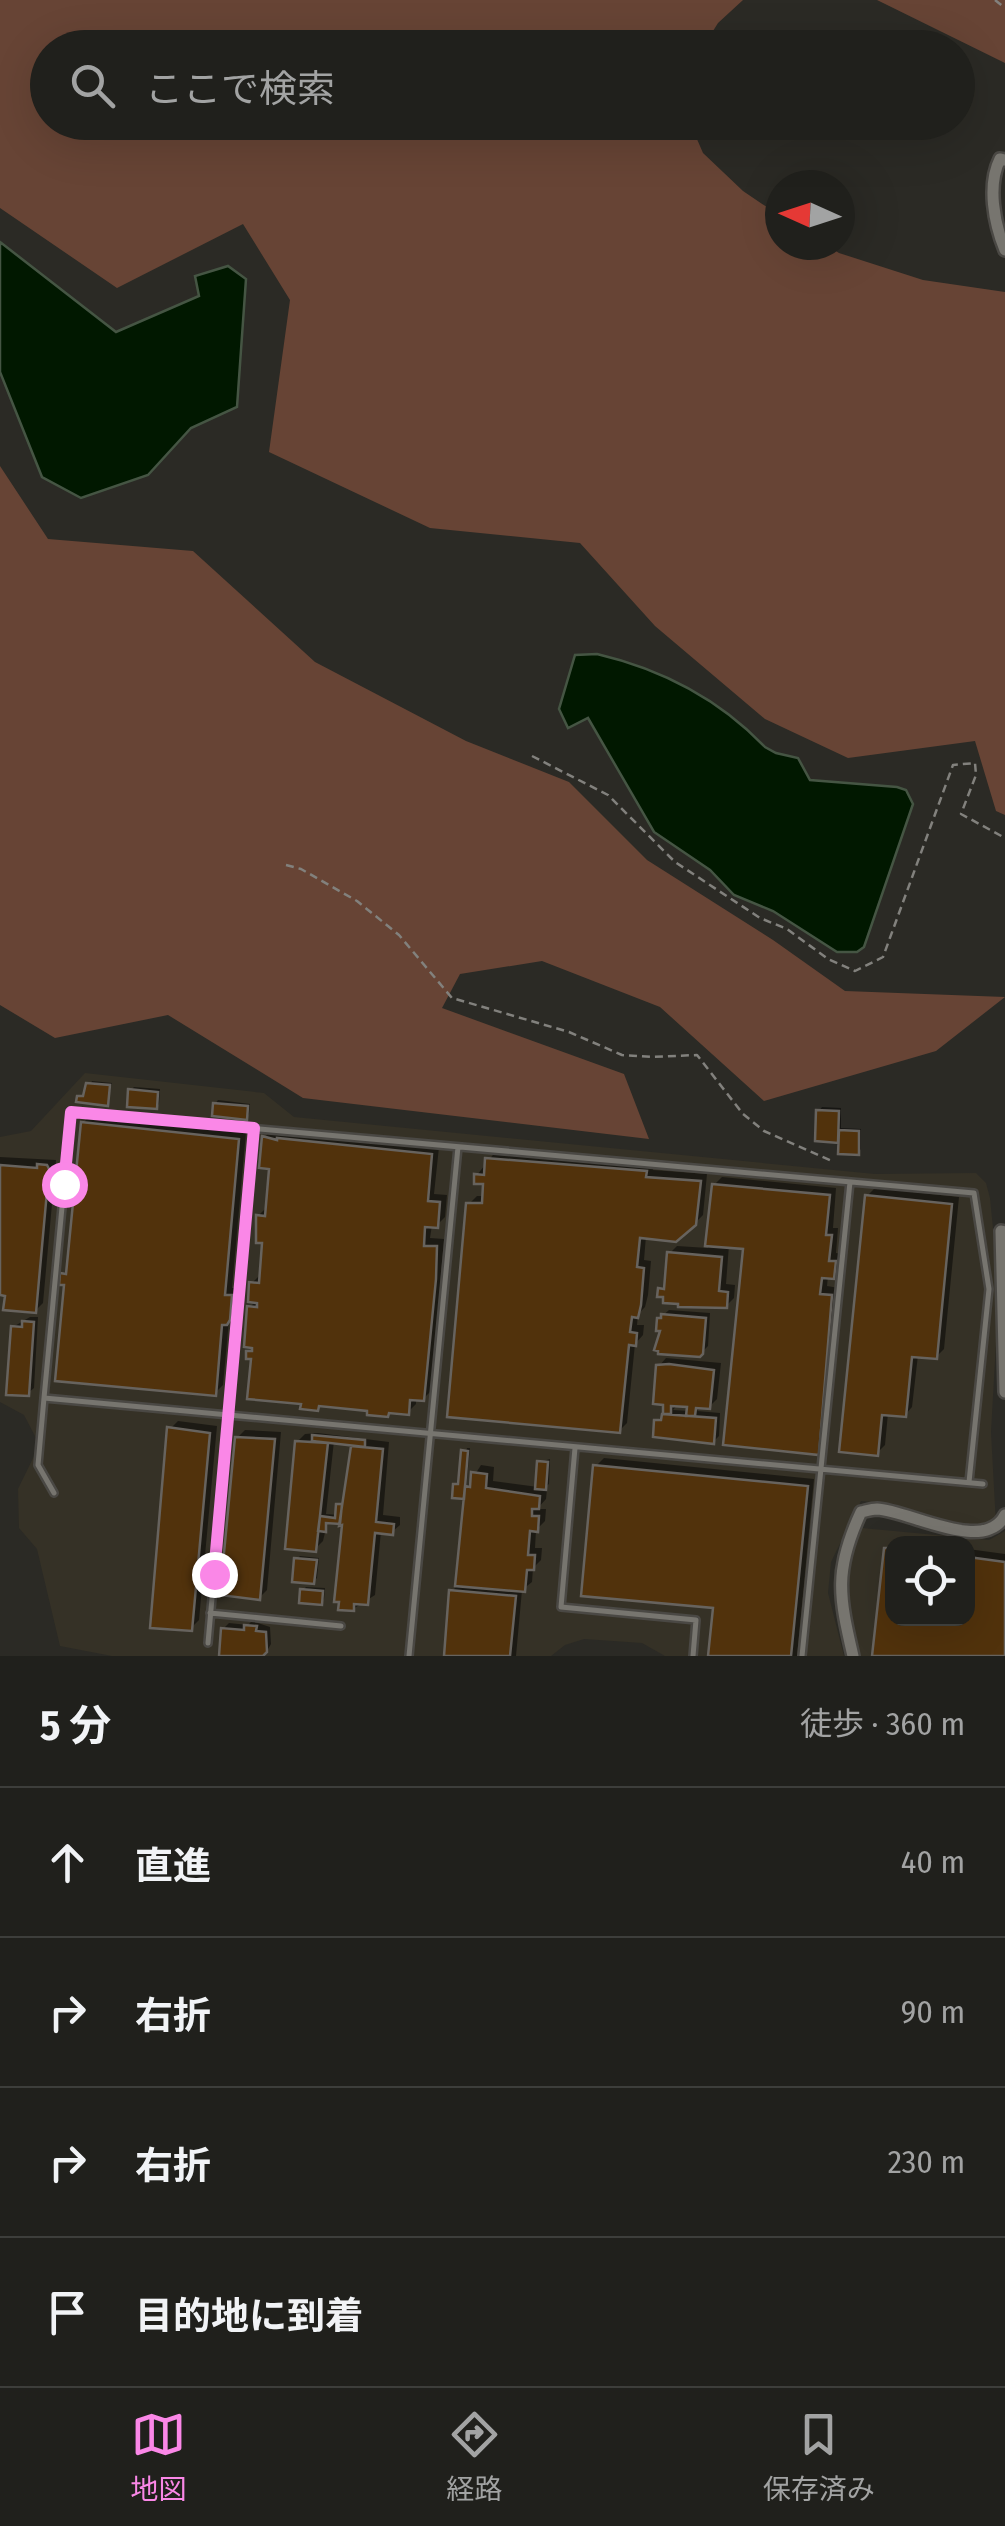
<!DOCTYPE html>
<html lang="ja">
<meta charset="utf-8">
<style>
:root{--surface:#20201c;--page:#282825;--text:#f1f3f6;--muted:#a2a3a3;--line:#3d3e3b;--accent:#fa87e7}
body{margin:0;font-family:"Fira Sans Condensed","Noto Sans JP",sans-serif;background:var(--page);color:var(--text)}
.controls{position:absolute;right:30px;bottom:30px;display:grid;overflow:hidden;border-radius:20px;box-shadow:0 10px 40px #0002}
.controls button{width:90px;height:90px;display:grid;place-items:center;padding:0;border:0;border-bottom:2px solid var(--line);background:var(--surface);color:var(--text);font:50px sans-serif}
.compass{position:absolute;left:765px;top:170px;width:90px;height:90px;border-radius:50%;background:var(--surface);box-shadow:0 10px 40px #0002;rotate:273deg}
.stop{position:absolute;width:30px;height:30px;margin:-22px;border:8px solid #fa87e7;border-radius:50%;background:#fff}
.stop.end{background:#fa87e7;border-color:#fff;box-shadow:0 2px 10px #0008}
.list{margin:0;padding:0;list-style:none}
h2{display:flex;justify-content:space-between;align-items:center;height:130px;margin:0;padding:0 40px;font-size:42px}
h2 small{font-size:32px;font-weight:400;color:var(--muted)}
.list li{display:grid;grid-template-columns:65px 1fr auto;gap:30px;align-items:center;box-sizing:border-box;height:150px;padding:0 40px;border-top:2px solid var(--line)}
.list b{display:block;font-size:38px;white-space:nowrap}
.list em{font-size:32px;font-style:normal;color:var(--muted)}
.icon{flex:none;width:55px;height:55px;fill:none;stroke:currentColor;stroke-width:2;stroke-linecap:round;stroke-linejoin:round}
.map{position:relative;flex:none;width:1005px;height:1656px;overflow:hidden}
.search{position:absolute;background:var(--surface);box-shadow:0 10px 40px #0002;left:30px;right:30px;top:30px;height:110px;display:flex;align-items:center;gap:25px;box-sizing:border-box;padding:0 35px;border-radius:55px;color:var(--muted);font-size:38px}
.sheet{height:730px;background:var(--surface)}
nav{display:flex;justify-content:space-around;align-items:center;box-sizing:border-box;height:140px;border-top:2px solid var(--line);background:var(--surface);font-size:28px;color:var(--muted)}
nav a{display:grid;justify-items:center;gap:5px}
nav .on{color:var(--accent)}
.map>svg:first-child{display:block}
</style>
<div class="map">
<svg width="1005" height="1656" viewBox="0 0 1005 1656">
<rect width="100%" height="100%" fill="#2b2a25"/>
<path fill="#353126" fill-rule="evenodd" d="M85 1073 264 1093 294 1117 875 1174 976 1173 986 1183 990 1198 999 1289 991 1432 996 1525 953 1524 894 1504 861 1501 831 1562 828 1593 844 1656H665L642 1643 584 1639 565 1645 551 1656H112L60 1646 37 1549 19 1528 18 1489 36 1452V1438L24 1415 0 1402V1137L31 1131Z
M862 1528 989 1540 1005 1531V1656H854L844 1591 848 1556ZM892 1544H968V1618H892Z"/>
<path fill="#674435" d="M0 0H743L718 23 703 47 48 48V122L690 123 703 153 743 191 780 216V245H826L839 253 923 280 1005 292V815L996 811 975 741 848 758 765 719 655 626 580 543 430 528 269 452 290 300 243 224 117 288 0 208Z
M877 0H1005V63Z
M0 466 48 539 193 551 315 662 466 741 569 782 647 860 773 940 845 991 1005 997 936 1051 764 1101 660 1007 542 961 460 974 442 1008 624 1074 649 1139 303 1098 168 1015 55 1038 0 1005Z"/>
<path fill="#011800" stroke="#455543" stroke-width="2.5" d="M0 242 116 332 199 296 195 276 228 266 246 279 237 407 191 428 148 475 81 498 42 477 0 372Z
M597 654C661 669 719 699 765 747L776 753 798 758 810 780 897 787 906 790 913 804 864 947 857 952H837L773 911 734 895 710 870 654 832 588 718 568 728 559 709 575 655Z"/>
<path fill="#0007" fill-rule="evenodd" d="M92 1081 112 1083 107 1103 79 1097 86 1093Z
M134 1087 160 1089 159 1104 156 1107 131 1090Z
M218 1100 250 1104 249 1114 246 1117 215 1104Z
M822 1107 841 1108V1128L861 1129V1149L858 1153 841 1140 818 1139 819 1111Z
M91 1115 246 1132 232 1288H239L236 1310 229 1320 223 1385 215 1393 67 1283 63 1274 69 1268 83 1123Z
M272 1129 439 1147 434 1194 447 1195 445 1217 437 1225H432L430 1238 444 1239 431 1391 423 1399 416 1398V1404L408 1412 322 1404 318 1408 303 1402 249 1352 255 1345 250 1307 257 1300 252 1283 260 1275 265 1241 258 1216 266 1208 272 1166 265 1137Z
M496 1151 654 1164 653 1170 707 1174 703 1215 694 1224 646 1236 644 1260 651 1261 648 1295 645 1307 638 1314 637 1325H644L643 1335 635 1344 627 1423 619 1431 469 1204 477 1196H485L486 1182 477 1175Z
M0 1157 56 1160 43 1303 35 1311 8 1294 0 1293Z
M722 1177 836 1188 833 1228H838L836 1253 842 1254 841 1268 833 1276H828L827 1286 839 1288 826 1445 818 1452 746 1246 729 1245 726 1284 735 1285 734 1298 726 1306 660 1290 667 1283 669 1254 677 1246 708 1248 714 1185Z
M875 1188 959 1197 944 1349 936 1357 918 1355 912 1407 905 1415 888 1413 885 1445 877 1453 867 1196Z
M669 1310 710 1313 708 1346 699 1355 663 1329 659 1319Z
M30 1317H38L34 1388 28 1393 13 1327Z
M666 1358 721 1363 717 1399 709 1407 702 1406 697 1411 720 1413 719 1436 713 1442 656 1421 665 1415 666 1403 659 1366ZM678 1404 690 1405 689 1411 673 1410Z
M178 1421 217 1426 199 1620 191 1628 170 1429Z
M245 1430 281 1432 267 1590 259 1598 237 1438Z
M318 1433 389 1442 383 1515 400 1517V1525L392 1532 381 1531 375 1595 353 1609 345 1523 328 1520 323 1541 315 1549 297 1442 305 1434ZM334 1441 357 1443 353 1447 346 1502 339 1505 338 1515 326 1514Z
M467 1448H470L466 1489 481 1465 494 1467 493 1481 538 1487 540 1462 550 1459 549 1484 544 1488 547 1489 546 1499 537 1509H546L545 1521 536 1530 535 1548H542L541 1560 533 1568 532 1582 522 1590 516 1656H446L452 1591 457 1586 467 1492 456 1485Z
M604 1458 814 1479 797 1656H711L716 1606 596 1466Z
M894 1541 918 1544H892V1618H968V1549L1005 1554V1656H874L887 1549Z
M300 1556 319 1558 317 1578 314 1581 297 1559Z
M306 1587 325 1588 324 1599 321 1602 303 1590Z
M252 1621 270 1627 271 1644 264 1656H239L223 1629 229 1623 248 1625Z"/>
<path fill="#51320c" stroke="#67635e" stroke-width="2.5" d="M86 1083 110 1085 108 1106 76 1102 77 1096H83Z
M128 1089 158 1092 157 1109 127 1107Z
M213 1103 248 1106 247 1120 212 1116Z
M816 1110 839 1111 838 1143 815 1141Z
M81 1122 239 1139 225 1295H232L230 1320 227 1325H222L216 1396 55 1381 64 1285H59L60 1273 66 1274Z
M839 1130 859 1131V1155L838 1154Z
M262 1136 277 1140V1138L432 1154 428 1201 440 1202 438 1228 425 1227 424 1246H437L436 1279 424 1401 410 1400 409 1415 389 1413 388 1417 367 1415V1411L319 1406 318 1411 300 1409 301 1404 247 1399 251 1359H246V1351H252V1348L244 1347 247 1306 257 1307V1303L248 1302 249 1282 259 1283 262 1243H256V1215L265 1216 269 1169 259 1168Z
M485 1158 647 1171 646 1177 701 1181 696 1225 676 1242 640 1238 637 1267 644 1268 641 1305 638 1318 632 1317 630 1332 637 1333 636 1346 629 1345 620 1433 447 1417 466 1203H482L483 1184H474V1174L484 1175Z
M37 1164 47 1165 49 1169 36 1313 3 1310 5 1296 0 1295V1165L37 1168Z
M712 1184 830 1195 826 1235H832L829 1261H836L834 1279 822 1278 820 1294 832 1295 819 1455 723 1445 743 1249 705 1246Z
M865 1195 952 1204 937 1359 912 1357 906 1417 882 1415 878 1456 839 1452Z
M667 1252 722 1257 719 1291 728 1292 727 1308 678 1307V1304L663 1303V1297H657L658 1288 664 1289Z
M661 1314 706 1318 703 1354 700 1357 658 1354V1351L654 1350 660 1331H656L657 1318H661Z
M22 1321 34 1322 29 1396 6 1395 11 1326 22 1327Z
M669 1364 714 1370 710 1409 696 1408 695 1416H686L687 1407 671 1406V1414H663V1405L653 1404 656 1365Z
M662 1414 716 1418 714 1444 653 1437 654 1420H661Z
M167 1427 210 1433 192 1631 150 1628Z
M312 1435 365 1440V1447L312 1441Z
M235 1437 275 1439 260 1600 220 1595Z
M295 1441 328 1443 316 1552 285 1549Z
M351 1446 383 1449 376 1522 394 1524 393 1535 375 1533 368 1605 354 1604V1611L338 1610 339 1602H334L342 1525 339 1526Z
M461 1450 468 1451 464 1499 452 1498 453 1484H458Z
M537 1461 548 1462 546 1490 535 1489Z
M593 1465 808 1486 791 1656H708L713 1608 581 1596Z
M471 1472 487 1474 486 1488 540 1496 539 1509H532V1516H539L538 1532 530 1531 528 1555H535L534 1570H527L525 1592 455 1586 465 1486 470 1487Z
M336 1504H342L340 1524 326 1523V1532L318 1531 320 1516 335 1518Z
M884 1548H892V1618H968V1557L1005 1562V1656H872Z
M294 1558 317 1560 314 1584 292 1582Z
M300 1589 323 1591 322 1605 299 1603Z
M449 1590 516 1596 510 1656H444Z
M244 1625 257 1626 256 1631 266 1632 267 1652 263 1656H219L221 1628 244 1630Z"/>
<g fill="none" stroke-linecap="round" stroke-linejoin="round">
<defs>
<path id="lane" d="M44 1398 38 1465 54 1493
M575 1448 561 1607 696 1620 693 1656
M969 1482 989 1289 974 1193 71 1112 44 1398 983 1484
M210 1613 341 1626
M208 1643 254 1129
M409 1656 458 1147
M802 1656 850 1182"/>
<path id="street" d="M1005 160 1000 159C987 185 994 223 1005 250
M1005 1232 1001 1231 1005 1392
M853 1656C839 1596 834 1570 861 1512 866 1511 871 1509 877 1509 908 1510 985 1555 1005 1515"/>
</defs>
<use href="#lane" stroke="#4a4844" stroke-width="10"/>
<use href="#street" stroke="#4a4844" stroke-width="16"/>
<path stroke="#82817d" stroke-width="2.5" stroke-dasharray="8 5" stroke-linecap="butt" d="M995 0 1005 8
M532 756 608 795 675 862 760 918 787 929 828 959 855 971 883 957 953 765 975 763 976 775 961 814 1005 838
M286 865 301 869 357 901 399 935 452 998 569 1032 622 1055 652 1057 697 1055 743 1114 764 1131 834 1162"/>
<use href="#lane" stroke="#77756f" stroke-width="5"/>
<use href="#street" stroke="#77756f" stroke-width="11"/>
</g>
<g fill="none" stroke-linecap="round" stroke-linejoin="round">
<path stroke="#fa87e7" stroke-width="12" d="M64 1184 71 1112 254 1128 214 1574"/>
</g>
</svg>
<div class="controls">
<button><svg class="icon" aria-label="locate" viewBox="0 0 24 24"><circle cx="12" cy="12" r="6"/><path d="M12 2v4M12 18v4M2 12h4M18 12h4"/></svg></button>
</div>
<svg class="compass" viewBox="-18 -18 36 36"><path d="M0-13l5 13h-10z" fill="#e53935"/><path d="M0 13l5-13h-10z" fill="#a2a3a3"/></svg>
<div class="stop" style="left:64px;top:1184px"></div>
<div class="stop end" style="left:214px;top:1574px"></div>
<div class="search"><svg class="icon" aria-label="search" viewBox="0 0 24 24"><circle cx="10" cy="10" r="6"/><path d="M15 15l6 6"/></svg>ここで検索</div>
</div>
<section class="sheet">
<h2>5 分<small>徒歩 · 360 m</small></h2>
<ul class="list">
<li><svg class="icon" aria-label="ahead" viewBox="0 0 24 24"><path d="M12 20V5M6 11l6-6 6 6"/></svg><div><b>直進</b></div><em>40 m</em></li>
<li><svg class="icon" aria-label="right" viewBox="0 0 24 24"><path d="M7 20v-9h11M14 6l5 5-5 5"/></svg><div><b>右折</b></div><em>90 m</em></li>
<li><svg class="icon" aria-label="right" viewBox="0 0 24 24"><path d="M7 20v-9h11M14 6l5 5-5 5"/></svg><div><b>右折</b></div><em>230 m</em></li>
<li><svg class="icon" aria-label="arrive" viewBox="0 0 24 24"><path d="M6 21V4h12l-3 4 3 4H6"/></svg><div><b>目的地に到着</b></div></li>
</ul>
</section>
<nav>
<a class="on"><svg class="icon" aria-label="map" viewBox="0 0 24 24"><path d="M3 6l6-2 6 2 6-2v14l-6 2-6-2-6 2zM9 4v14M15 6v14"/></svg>地図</a>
<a><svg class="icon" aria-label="directions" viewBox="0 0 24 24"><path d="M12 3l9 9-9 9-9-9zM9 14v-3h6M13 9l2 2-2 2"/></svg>経路</a>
<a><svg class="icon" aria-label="saved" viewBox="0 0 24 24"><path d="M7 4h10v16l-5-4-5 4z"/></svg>保存済み</a>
</nav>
